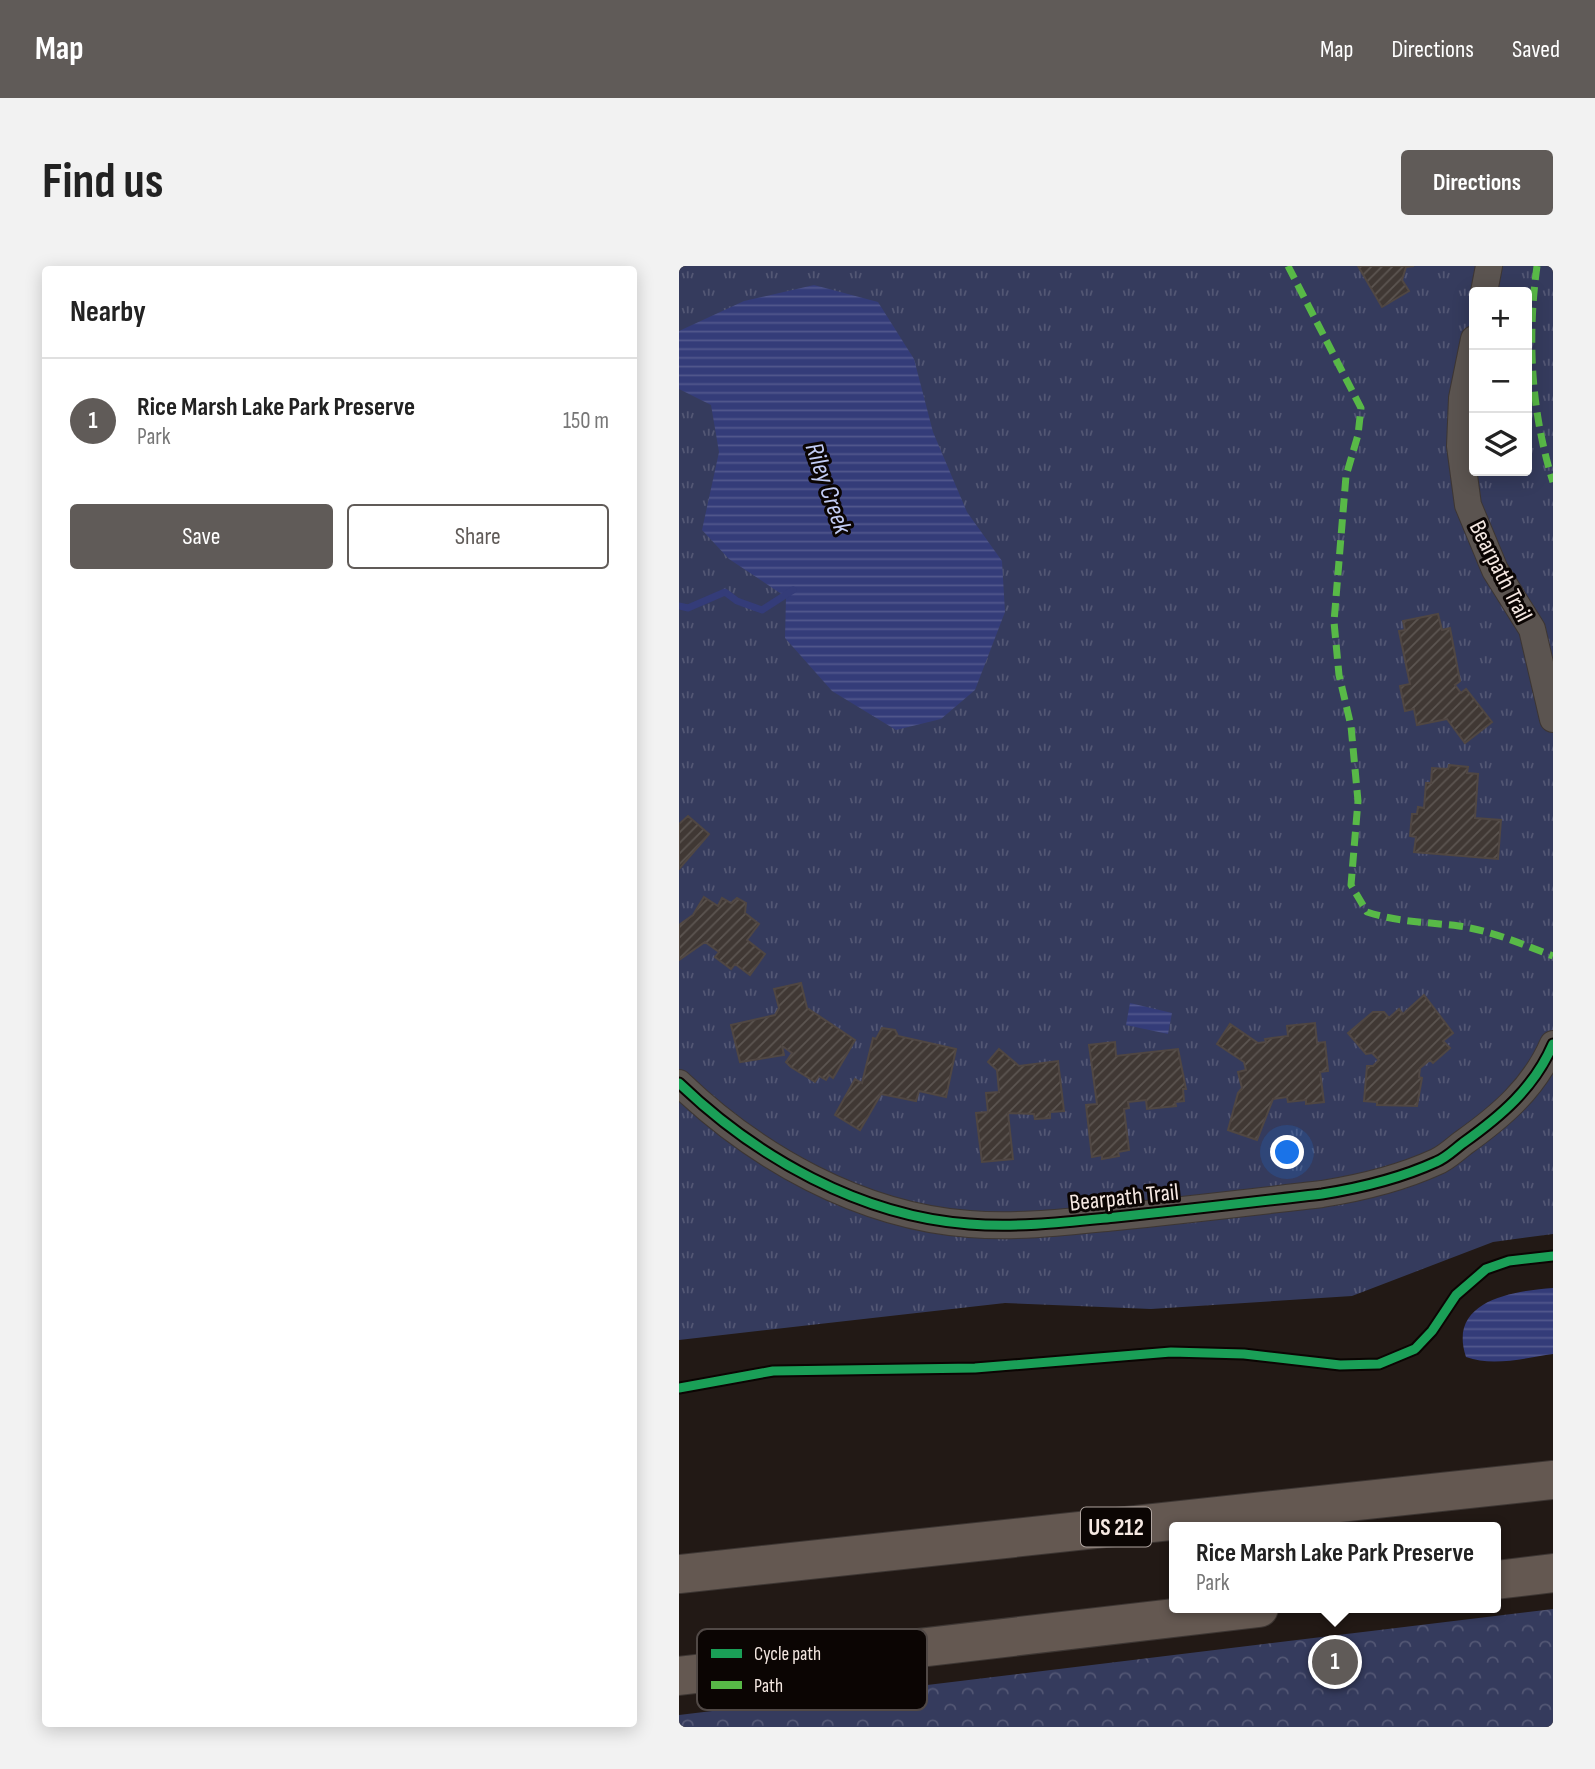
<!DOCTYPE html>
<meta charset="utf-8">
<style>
:root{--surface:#fff;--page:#f2f2f2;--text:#222;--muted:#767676;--line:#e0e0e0;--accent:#605b58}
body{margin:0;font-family:"Sofia Sans Condensed",sans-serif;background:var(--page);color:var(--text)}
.controls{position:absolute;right:21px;top:21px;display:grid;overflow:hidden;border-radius:7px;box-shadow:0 4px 18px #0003}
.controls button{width:63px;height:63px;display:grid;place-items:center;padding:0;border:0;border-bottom:2px solid var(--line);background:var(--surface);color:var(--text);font:35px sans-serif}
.you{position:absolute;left:609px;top:887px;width:24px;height:24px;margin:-18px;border:5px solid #fff;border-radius:50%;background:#1a73e8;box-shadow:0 0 0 10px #1a73e833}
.badge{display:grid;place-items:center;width:46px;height:46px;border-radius:50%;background:var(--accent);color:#fff;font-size:23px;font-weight:700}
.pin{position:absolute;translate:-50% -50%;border:4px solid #fff;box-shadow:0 2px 7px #0006}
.popup{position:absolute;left:490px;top:1256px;width:332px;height:91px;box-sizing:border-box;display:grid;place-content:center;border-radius:7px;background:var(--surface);filter:drop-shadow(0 2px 5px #0005);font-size:23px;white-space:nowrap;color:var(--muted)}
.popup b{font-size:26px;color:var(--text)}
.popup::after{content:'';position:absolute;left:50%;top:100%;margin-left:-14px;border:14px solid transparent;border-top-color:var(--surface)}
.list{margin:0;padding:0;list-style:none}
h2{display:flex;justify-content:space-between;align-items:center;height:91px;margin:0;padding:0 28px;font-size:30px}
h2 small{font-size:23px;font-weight:400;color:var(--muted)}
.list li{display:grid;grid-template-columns:46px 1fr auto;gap:21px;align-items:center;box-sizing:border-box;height:126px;padding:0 28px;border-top:2px solid var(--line)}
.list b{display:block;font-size:26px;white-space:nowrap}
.list p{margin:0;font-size:23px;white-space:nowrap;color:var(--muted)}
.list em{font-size:23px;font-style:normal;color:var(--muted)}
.actions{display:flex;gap:14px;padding:21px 28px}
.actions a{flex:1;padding:16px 0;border:2px solid var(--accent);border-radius:7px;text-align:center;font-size:24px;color:var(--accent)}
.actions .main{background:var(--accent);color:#fff}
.icon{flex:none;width:38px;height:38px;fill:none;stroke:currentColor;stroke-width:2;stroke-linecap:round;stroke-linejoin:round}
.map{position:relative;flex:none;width:874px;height:1461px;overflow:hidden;border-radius:7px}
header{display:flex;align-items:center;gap:42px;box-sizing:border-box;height:98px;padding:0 35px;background:var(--accent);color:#fff}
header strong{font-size:33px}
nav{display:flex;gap:38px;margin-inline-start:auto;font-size:24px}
.intro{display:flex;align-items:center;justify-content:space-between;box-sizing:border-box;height:168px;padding:0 42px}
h1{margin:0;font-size:49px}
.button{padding:18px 32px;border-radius:7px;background:var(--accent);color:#fff;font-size:24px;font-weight:700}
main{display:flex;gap:42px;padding:0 42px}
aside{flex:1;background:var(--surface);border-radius:7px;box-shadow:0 4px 18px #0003}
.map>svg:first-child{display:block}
</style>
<header>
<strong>Map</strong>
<nav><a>Map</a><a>Directions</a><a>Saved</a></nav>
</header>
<div class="intro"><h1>Find us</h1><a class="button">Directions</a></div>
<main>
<aside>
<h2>Nearby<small></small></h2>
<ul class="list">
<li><span class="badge">1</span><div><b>Rice Marsh Lake Park Preserve</b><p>Park</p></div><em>150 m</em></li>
</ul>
<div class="actions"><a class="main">Save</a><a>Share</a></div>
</aside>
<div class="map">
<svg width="874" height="1461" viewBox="0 0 874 1461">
<defs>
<pattern id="grass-tufts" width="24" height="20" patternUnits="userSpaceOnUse" patternTransform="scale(1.75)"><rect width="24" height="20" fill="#353b5d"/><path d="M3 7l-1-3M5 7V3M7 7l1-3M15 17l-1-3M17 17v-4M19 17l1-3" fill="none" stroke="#535774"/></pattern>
<pattern id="park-crowns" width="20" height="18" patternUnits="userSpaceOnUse" patternTransform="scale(1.75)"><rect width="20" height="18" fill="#353b5d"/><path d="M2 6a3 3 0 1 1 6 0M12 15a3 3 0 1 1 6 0" fill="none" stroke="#535774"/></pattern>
<pattern id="water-rules" width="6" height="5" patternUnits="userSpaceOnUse" patternTransform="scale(1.75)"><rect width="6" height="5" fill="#343c79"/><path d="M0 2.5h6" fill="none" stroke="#52588c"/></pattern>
<pattern id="building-hatch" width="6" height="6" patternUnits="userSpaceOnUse" patternTransform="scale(1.75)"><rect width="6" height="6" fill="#403834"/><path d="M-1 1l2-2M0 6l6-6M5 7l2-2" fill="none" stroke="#5c5551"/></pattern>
</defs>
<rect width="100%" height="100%" fill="#221915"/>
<path fill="url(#grass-tufts)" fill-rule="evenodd" d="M0 0H874V968L814 976 673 1030 472 1043 326 1037 0 1074ZM795 26H848V205H795Z"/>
<path fill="url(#park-crowns)" d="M874 1343V1461H0V1449Z"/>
<path fill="url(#water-rules)" d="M135 19 199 36 235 93 254 166 288 246 323 295 326 346 296 424 262 453 217 464 153 425 106 372 107 331 50 293 23 264 40 186 32 139 0 123V65L65 35Z
M451 737 493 747 489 768 447 759Z
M874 1022V1088C846 1092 814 1101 787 1091 768 1034 835 1025 874 1022Z"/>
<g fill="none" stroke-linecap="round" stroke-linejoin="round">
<path stroke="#343c79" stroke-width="7" d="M0 340 9 342 46 326 58 335 83 344 114 324"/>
</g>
<path fill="url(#building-hatch)" stroke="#504743" stroke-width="2" d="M679 0H735L727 1 723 14 730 25 703 41Z
M759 348 763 364 771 362 781 415 776 419 782 427 787 423 813 456 786 477 768 453 738 459 735 443 726 445 721 420 731 418 720 365 726 364 724 355Z
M770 499 789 501 788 507 799 508 796 552 822 554 819 593 735 586 737 571 731 570 733 548H738L739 541 745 542 747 517H752L753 502 769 503Z
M9 550 30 568 0 603V558Z
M25 631 39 640 43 632 52 637 58 632 67 637 66 647 80 658 68 674 86 688 71 709 56 698 52 703 36 691 40 686 26 676 0 694V659L14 649Z
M122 717 128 742 176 774 154 812 150 809 147 814 140 810 136 816 112 801 107 796 113 787 103 780 105 789 61 796 52 759 96 749 100 742 95 723Z
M745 729 774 767 764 775 771 782 754 797 751 794 741 802 740 811 743 812 738 840 698 839V836L685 835 688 800H694L700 794 693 787 687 788 669 767 694 746H705L710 752 720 743 724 748Z
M636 757 638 777 646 776 649 805 641 806 645 836 627 838V834L609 836 608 831 594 833 578 874 549 864 559 827 563 822 559 806 567 804 565 796 538 778 551 758 579 777 587 776 586 773 609 770 608 760Z
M203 762 216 764 219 770 277 783 267 831 240 825 237 835 202 828 181 864 156 849 176 813 183 817 194 772 197 773Z
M436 776 437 790 499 783 507 823H504L505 835 496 836 497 840 468 843 467 834 449 836 450 842 445 843 450 884 439 886 440 890 423 893V889L413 891 407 839 418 838 410 779Z
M320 783 340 800 379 795 385 845 371 846V852L356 853 355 848 329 847 334 893 303 896 297 847 309 846 307 827 320 826 318 804 309 796Z"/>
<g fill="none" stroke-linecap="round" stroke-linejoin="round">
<defs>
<path id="minor" d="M805 26 810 0
M795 73 783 132 781 180 789 239 816 304 853 363 874 453
M0 817C77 891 181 950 290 958 339 962 388 956 437 951 506 944 574 936 643 928 681 922 722 912 757 896 767 892 776 883 784 877 822 850 855 822 874 778"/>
<path id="highway" d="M0 1308 874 1214
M817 1314 874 1307
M0 1410 580 1342"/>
</defs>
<use href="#minor" stroke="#3d3633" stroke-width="28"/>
<use href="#highway" stroke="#3d3633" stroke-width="40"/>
<use href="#minor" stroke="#5b5450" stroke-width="26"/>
<use href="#highway" stroke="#645851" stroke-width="38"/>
<path stroke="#58b947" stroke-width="7" stroke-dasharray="14 7" stroke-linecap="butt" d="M609 0 682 142 679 169 667 210 655 356 660 409 672 460 679 535 672 619 688 646C718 656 748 656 780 660 813 665 843 678 874 690
M858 0C848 73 852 145 874 216"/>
<defs>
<path id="cycleway" d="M0 817C77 891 181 950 290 958 339 962 388 956 437 951 506 944 574 936 643 928 681 922 722 912 757 896 767 892 776 883 784 877 822 850 855 822 874 778
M0 1122 94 1105 296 1102 492 1086 565 1088 661 1099 700 1098 736 1083 753 1065 777 1029 807 1003 830 995 874 990"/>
</defs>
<use href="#cycleway" stroke="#0b0503" stroke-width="13"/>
<use href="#cycleway" stroke="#1a9f57" stroke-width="9"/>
</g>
<g text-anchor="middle" stroke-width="6" stroke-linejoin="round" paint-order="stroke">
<rect fill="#0b0503" stroke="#afa49f" stroke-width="2" x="402" y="1241.5" width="70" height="39" rx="5"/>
<g font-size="23" font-weight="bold" fill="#f5e8e2">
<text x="437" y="1269">US 212</text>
</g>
<g font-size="24" fill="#f5e8e2" stroke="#0b0503">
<text transform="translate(822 305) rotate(63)" y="8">Bearpath Trail</text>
<text transform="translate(445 931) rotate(-6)" y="8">Bearpath Trail</text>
</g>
<g font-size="26" font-style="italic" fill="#c2ccf4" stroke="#0b0503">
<text transform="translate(150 222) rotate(71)" y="9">Riley Creek</text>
</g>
</g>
<rect x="18" y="1363" width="230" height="81" rx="10" fill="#0b0503" stroke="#514946" stroke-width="2"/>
<rect x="32" y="1383" width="31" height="9" fill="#1a9f57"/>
<rect x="32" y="1415" width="31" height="8" fill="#58b947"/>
<g font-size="19" fill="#f5e8e2">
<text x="75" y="1394">Cycle path</text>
<text x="75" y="1426">Path</text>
</g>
</svg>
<div class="controls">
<button>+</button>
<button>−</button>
<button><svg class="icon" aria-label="layers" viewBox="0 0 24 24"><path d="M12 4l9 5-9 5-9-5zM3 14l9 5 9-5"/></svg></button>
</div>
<div class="you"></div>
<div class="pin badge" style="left:656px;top:1396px">1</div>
<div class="popup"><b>Rice Marsh Lake Park Preserve</b>Park</div>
</div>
</main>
